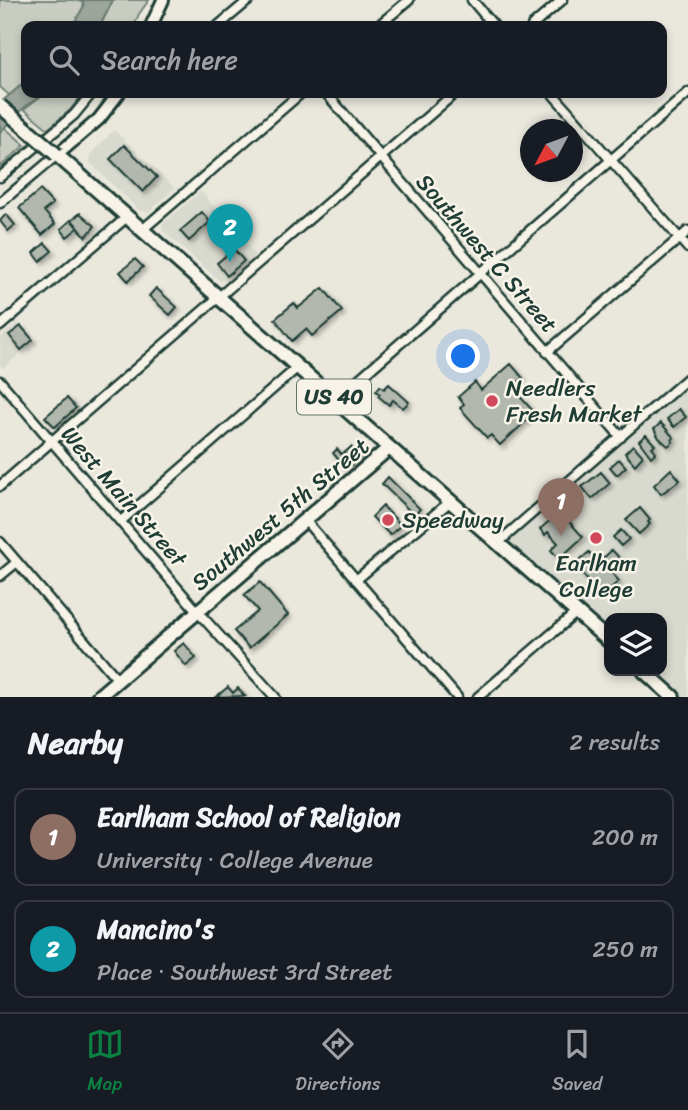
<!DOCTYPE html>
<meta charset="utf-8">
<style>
:root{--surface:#171b24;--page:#20242c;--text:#f1f3f6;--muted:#9ea1a6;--line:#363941;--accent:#0b8043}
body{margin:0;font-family:Sriracha,sans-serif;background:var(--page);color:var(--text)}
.controls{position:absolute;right:21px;bottom:21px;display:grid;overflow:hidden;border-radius:14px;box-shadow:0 4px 10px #0003}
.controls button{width:63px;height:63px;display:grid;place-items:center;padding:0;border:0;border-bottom:2px solid var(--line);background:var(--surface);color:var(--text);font:35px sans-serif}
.compass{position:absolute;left:520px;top:119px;width:63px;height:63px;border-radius:50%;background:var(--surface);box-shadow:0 4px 10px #0003;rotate:229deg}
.you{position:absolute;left:464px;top:357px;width:24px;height:24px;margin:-18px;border:5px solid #fff;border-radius:50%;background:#1a73e8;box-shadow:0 0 0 10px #1a73e833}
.badge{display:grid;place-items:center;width:46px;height:46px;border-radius:50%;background:var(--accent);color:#fff;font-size:23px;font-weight:700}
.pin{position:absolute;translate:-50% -58px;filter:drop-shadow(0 2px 4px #0008)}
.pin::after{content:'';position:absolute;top:37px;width:24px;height:21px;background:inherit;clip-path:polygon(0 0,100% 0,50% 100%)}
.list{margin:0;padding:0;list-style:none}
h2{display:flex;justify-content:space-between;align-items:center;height:91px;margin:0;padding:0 28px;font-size:30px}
h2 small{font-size:23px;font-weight:400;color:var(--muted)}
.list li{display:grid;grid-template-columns:46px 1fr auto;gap:21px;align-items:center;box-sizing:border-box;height:98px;margin:0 14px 14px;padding:0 14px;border:2px solid var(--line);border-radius:14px}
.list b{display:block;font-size:26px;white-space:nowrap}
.list p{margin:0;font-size:23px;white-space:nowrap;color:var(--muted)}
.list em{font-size:23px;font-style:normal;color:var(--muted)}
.icon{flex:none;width:38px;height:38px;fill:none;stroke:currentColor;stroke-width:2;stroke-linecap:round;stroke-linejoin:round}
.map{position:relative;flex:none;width:688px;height:697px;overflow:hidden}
.search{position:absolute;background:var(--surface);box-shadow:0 4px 10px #0003;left:21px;right:21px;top:21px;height:77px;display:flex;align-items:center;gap:18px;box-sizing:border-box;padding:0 24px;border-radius:14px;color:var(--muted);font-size:26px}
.sheet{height:315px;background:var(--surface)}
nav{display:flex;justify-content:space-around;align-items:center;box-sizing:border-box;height:98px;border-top:2px solid var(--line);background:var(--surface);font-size:19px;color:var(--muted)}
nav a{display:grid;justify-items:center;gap:4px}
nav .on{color:var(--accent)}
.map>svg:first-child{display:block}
</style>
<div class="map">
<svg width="688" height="697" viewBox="0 0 688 697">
<defs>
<filter id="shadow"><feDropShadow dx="3" dy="3" stdDeviation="2" flood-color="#0004"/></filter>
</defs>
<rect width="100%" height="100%" fill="#eae8dd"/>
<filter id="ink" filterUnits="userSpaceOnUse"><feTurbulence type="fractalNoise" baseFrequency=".0143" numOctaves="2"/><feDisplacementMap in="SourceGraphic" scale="14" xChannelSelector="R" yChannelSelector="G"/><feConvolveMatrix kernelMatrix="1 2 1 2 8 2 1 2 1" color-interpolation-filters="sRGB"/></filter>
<g filter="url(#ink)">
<path fill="#d9dacf" d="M114 130 175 188 149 212 140 211 90 163V154Z
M201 191 256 256 227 281H220L162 230V224Z
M18 322 35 341 3 368 0 364V338Z
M688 378V697H673L644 671H662V618H609V641L499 542Z"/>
<path fill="#c8ccc1" stroke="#74847a" stroke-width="2" d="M0 0H75L83 2 84 6 74 26H26V81L10 96 0 87Z
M113 0H149L139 14 134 26H100Z
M45 93 47 94 84 93 70 110 48 129 24 109Z
M4 127 25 145 0 167V132Z"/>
<path fill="#9ca69c" stroke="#6a7c72" stroke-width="2" d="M75 0H113L100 26H72L84 6 83 2Z
M26 81V93H45L26 106 0 132V103Z"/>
<path fill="#b2b8ae" stroke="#1f3d34" stroke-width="2" filter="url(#shadow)" d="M124 145 157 177 143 192 110 159Z
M40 190 53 204 44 211 55 224 42 235 19 208Z
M202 212 210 222 189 241 180 231Z
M80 213 95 226 86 237 72 220Z
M6 214 15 225 8 231 0 221Z
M71 220 78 228 67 237 61 229Z
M45 243 52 251 40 261 34 253Z
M234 249 244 261 227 276 217 263Z
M135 259 143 267 128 281 120 272Z
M156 288 177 307 170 315 149 296Z
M323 288 342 311 312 336 306 329 292 341 275 319 294 303 298 308Z
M21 326 33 340 21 350 9 335Z
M511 364 523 378 512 388 535 413 500 445 491 435 487 438 460 408 464 404 458 397 475 382 481 390Z
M389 384 409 402 403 408 393 400 389 405 378 396 380 394 376 391 380 386 384 389Z
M67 398 76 408 55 427 45 417Z
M679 409 686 417 674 427 667 419Z
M661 423 674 438 672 439 673 442 668 446 659 438 654 429Z
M646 435 655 445 652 447 656 452 651 457 639 441Z
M633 445 643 456 635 465 625 453Z
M351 447 360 458 346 469 333 453 337 449 342 455Z
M619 459 626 467 617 475 610 467Z
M671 469 680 480 661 494 654 485Z
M601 472 610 483 592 499 582 487Z
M388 477 420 509 414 515 382 484Z
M383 506 401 525 390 535 372 517Z
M640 508 650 520 648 522 650 524 639 534 626 520Z
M556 515 561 520 565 517 583 537 559 559 551 550 558 543 548 532 545 535 540 529Z
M621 530 629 539 621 546 613 537Z
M612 550 622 561 610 571 619 581 602 596 574 565 589 552 598 563Z
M260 582 288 615 249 648 234 631 258 611 244 595Z
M184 643 196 658 186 666 174 651Z
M228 687 233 693 238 688 245 696 216 697Z"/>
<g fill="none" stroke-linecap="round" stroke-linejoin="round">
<defs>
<path id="street" d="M472 0 494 26
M218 26 249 0
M378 26 409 0
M532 26 562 0
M326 93 621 437
M552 93 688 248
M0 177 74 115 92 93
M0 203 57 155
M142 230 301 93
M0 326 127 217
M547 352 688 231
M0 381 197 611 275 697
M336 399 688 93
M0 486 455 93
M304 519 457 697
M121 521 298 367
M0 542 118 680
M499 542 688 378
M0 576 17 562
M356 580 452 500
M478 697 577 612"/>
<path id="secondary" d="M151 26 163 0
M57 155 99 119 119 93"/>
<path id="primary" d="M57 155 609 641
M644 671 673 697
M98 697 389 448"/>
</defs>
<use href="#street" stroke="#1f3d34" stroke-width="13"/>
<use href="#secondary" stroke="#1f3d34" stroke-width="16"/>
<use href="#primary" stroke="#1f3d34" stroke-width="18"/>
<use href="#street" stroke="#f7f3e8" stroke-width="8"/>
<use href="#secondary" stroke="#f7f3e8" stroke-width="10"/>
<use href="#primary" stroke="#f7f3e8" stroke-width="12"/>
<defs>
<path id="primary-bridge" d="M0 106 57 155"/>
</defs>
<use href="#primary-bridge" stroke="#1f3d34" stroke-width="18" stroke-linecap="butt"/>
<use href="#primary-bridge" stroke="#f7f3e8" stroke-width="12"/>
</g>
</g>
<g fill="#d1495b" stroke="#f7f3e8" stroke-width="2.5">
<circle cx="492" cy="401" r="7"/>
<circle cx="388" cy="520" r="7"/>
<circle cx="596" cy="538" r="7"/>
</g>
<g text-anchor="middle" stroke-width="5" stroke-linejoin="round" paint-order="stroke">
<rect fill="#f7f3e8" stroke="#60746a" stroke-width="2" x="297" y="379.5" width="74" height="35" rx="5"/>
<g font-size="21" font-weight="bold" fill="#1f3d34">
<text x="334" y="404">US 40</text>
</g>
<g font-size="23" fill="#1f3d34" stroke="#f7f3e8">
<text transform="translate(487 253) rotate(49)" y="8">Southwest C Street</text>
<text transform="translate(124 496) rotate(49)" y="8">West Main Street</text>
<text transform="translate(280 514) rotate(-40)" y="8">Southwest 5th Street</text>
</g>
<g font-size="23" fill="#1f3d34" stroke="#f7f3e8" text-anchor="start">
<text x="506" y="396">Needlers<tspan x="506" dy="26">Fresh Market</tspan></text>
<text x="402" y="528">Speedway</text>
<text x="596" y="571" text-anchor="middle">Earlham<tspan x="596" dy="26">College</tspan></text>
</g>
</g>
</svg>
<div class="controls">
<button><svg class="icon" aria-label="layers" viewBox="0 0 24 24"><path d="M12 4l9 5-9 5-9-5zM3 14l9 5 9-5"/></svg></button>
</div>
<svg class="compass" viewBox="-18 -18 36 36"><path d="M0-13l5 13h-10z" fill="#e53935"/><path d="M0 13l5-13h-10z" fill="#9ea1a6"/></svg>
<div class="you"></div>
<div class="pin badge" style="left:561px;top:536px;background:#8d6e63">1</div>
<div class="pin badge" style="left:230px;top:262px;background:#0f9aa8">2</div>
<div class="search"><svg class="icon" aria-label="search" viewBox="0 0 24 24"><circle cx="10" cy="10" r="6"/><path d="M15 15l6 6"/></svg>Search here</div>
</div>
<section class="sheet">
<h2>Nearby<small>2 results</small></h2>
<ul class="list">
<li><span class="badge" style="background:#8d6e63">1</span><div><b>Earlham School of Religion</b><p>University · College Avenue</p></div><em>200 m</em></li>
<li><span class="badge" style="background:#0f9aa8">2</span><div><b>Mancino's</b><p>Place · Southwest 3rd Street</p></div><em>250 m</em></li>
</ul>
</section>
<nav>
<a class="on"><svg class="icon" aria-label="map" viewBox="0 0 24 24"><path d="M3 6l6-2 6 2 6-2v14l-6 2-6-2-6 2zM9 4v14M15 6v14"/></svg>Map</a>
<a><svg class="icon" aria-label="directions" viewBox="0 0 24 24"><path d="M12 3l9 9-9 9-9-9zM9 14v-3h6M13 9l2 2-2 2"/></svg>Directions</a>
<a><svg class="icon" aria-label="saved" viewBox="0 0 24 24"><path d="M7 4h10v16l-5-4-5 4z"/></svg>Saved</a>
</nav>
